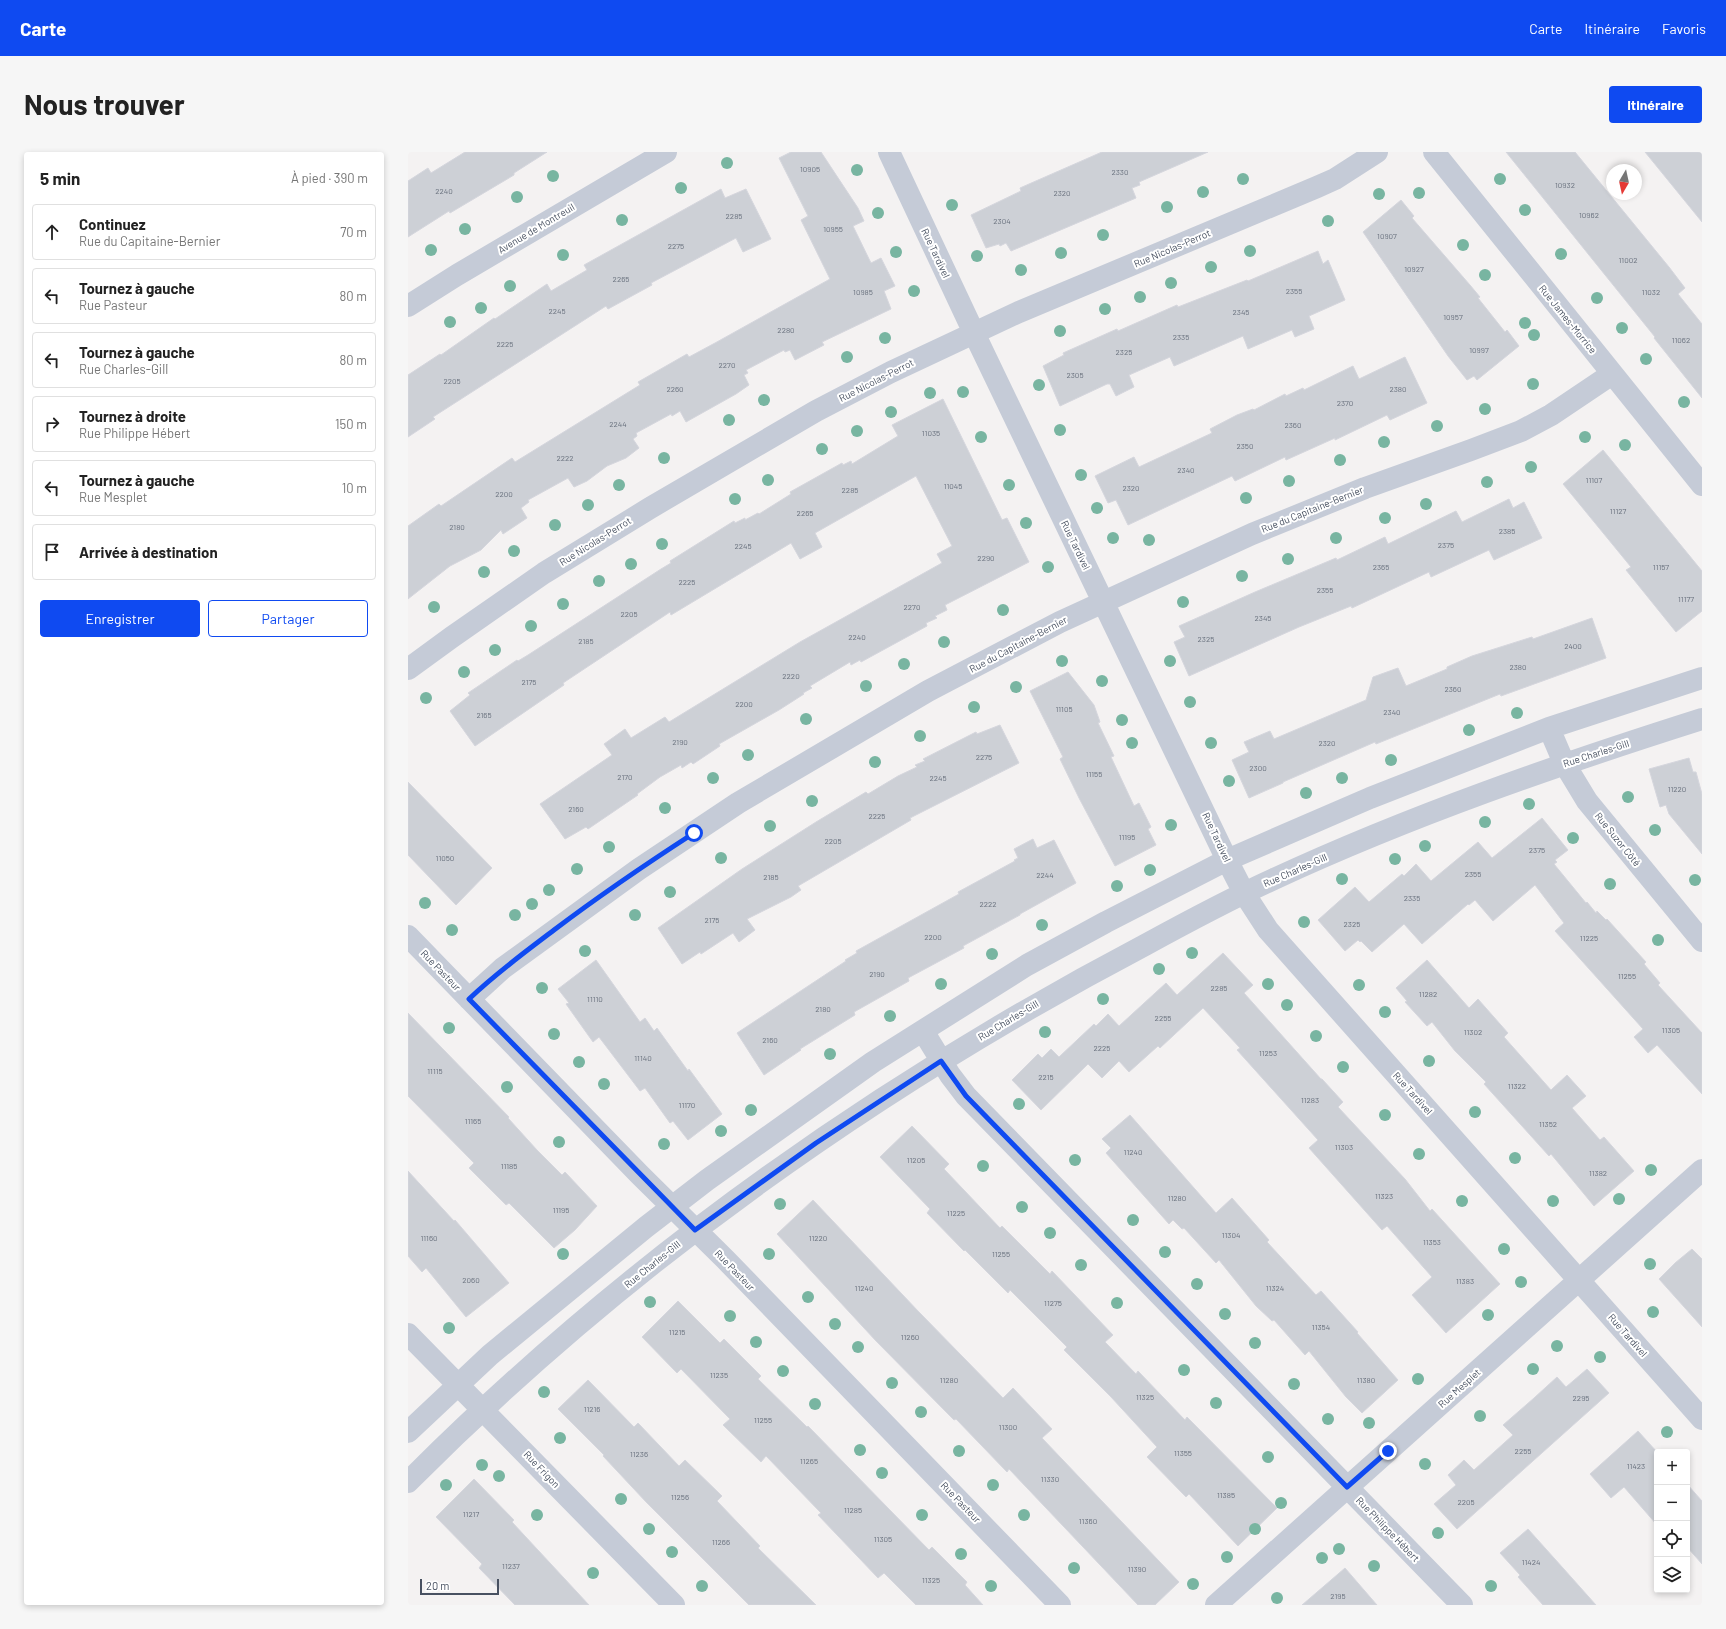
<!DOCTYPE html>
<html lang="fr">
<meta charset="utf-8">
<style>
:root{--surface:#fff;--page:#f6f6f6;--text:#222;--muted:#767676;--line:#e0e0e0;--accent:#0f4af1}
body{margin:0;font-family:Barlow,sans-serif;background:var(--page);color:var(--text)}
.controls{position:absolute;right:12px;bottom:12px;display:grid;overflow:hidden;border-radius:4px;box-shadow:0 2px 6px #0003}
.controls button{width:36px;height:36px;display:grid;place-items:center;padding:0;border:0;border-bottom:1px solid var(--line);background:var(--surface);color:var(--text);font:20px sans-serif}
.compass{position:absolute;left:1198px;top:12px;width:36px;height:36px;border-radius:50%;background:var(--surface);box-shadow:0 2px 6px #0003;rotate:189deg}
.scale{position:absolute;left:12px;bottom:10px;width:79px;box-sizing:border-box;padding-left:4px;border:2px solid #485161;border-top:0;font-size:11px;line-height:14px;white-space:nowrap;color:#485161;-webkit-text-stroke:3px #fff;paint-order:stroke}
.stop{position:absolute;width:12px;height:12px;margin:-9px;border:3px solid #0f4af1;border-radius:50%;background:#fff}
.stop.end{background:#0f4af1;border-color:#fff;box-shadow:0 1px 4px #0008}
.list{margin:0;padding:0;list-style:none}
h2{display:flex;justify-content:space-between;align-items:center;height:52px;margin:0;padding:0 16px;font-size:17px}
h2 small{font-size:13px;font-weight:400;color:var(--muted)}
.list li{display:grid;grid-template-columns:26px 1fr auto;gap:12px;align-items:center;box-sizing:border-box;height:56px;margin:0 8px 8px;padding:0 8px;border:1px solid var(--line);border-radius:4px}
.list b{display:block;font-size:15px;white-space:nowrap}
.list p{margin:0;font-size:13px;white-space:nowrap;color:var(--muted)}
.list em{font-size:13px;font-style:normal;color:var(--muted)}
.actions{display:flex;gap:8px;padding:12px 16px}
.actions a{flex:1;padding:9px 0;border:1px solid var(--accent);border-radius:4px;text-align:center;font-size:14px;color:var(--accent)}
.actions .main{background:var(--accent);color:#fff}
.icon{flex:none;width:22px;height:22px;fill:none;stroke:currentColor;stroke-width:2;stroke-linecap:round;stroke-linejoin:round}
.map{position:relative;flex:none;width:1294px;height:1453px;overflow:hidden;border-radius:4px}
header{display:flex;align-items:center;gap:24px;box-sizing:border-box;height:56px;padding:0 20px;background:var(--accent);color:#fff}
header strong{font-size:19px}
nav{display:flex;gap:22px;margin-inline-start:auto;font-size:14px}
.intro{display:flex;align-items:center;justify-content:space-between;box-sizing:border-box;height:96px;padding:0 24px}
h1{margin:0;font-size:28px}
.button{padding:10px 18px;border-radius:4px;background:var(--accent);color:#fff;font-size:14px;font-weight:700}
main{display:flex;gap:24px;padding:0 24px}
aside{flex:1;background:var(--surface);border-radius:4px;box-shadow:0 2px 6px #0003}
.map>svg:first-child{display:block}
</style>
<header>
<strong>Carte</strong>
<nav><a>Carte</a><a>Itinéraire</a><a>Favoris</a></nav>
</header>
<div class="intro"><h1>Nous trouver</h1><a class="button">Itinéraire</a></div>
<main>
<aside>
<h2>5 min<small>À pied · 390 m</small></h2>
<ul class="list">
<li><svg class="icon" aria-label="ahead" viewBox="0 0 24 24"><path d="M12 20V5M6 11l6-6 6 6"/></svg><div><b>Continuez</b><p>Rue du Capitaine-Bernier</p></div><em>70 m</em></li>
<li><svg class="icon" aria-label="left" viewBox="0 0 24 24"><path d="M17 20v-9H6M10 6l-5 5 5 5"/></svg><div><b>Tournez à gauche</b><p>Rue Pasteur</p></div><em>80 m</em></li>
<li><svg class="icon" aria-label="left" viewBox="0 0 24 24"><path d="M17 20v-9H6M10 6l-5 5 5 5"/></svg><div><b>Tournez à gauche</b><p>Rue Charles-Gill</p></div><em>80 m</em></li>
<li><svg class="icon" aria-label="right" viewBox="0 0 24 24"><path d="M7 20v-9h11M14 6l5 5-5 5"/></svg><div><b>Tournez à droite</b><p>Rue Philippe Hébert</p></div><em>150 m</em></li>
<li><svg class="icon" aria-label="left" viewBox="0 0 24 24"><path d="M17 20v-9H6M10 6l-5 5 5 5"/></svg><div><b>Tournez à gauche</b><p>Rue Mesplet</p></div><em>10 m</em></li>
<li><svg class="icon" aria-label="arrive" viewBox="0 0 24 24"><path d="M6 21V4h12l-3 4 3 4H6"/></svg><div><b>Arrivée à destination</b></div></li>
</ul>
<div class="actions"><a class="main">Enregistrer</a><a>Partager</a></div>
</aside>
<div class="map">
<svg width="1294" height="1453" viewBox="0 0 1294 1453">
<rect width="100%" height="100%" fill="#f4f2f2"/>
<path fill="#cdd0d6" stroke="#d5d6dd" d="M57 0H139L106 21V23L42 61 41 59 0 85V29L20 16 23 21Z
M383 0H413L450 56 456 69 445 74 463 111 473 106 487 134 476 139 483 157 414 190 416 193 387 208 382 198 377 200 376 198 338 218 340 221 336 223 341 233 328 242 278 270 272 259 264 264 263 262 228 281 229 284 225 287 231 296 218 306 199 314 179 329 166 335 160 326 120 348 121 350 113 356 119 366 95 382 93 378 73 398 42 414 0 447V374L31 352 33 354 104 306 107 310 232 233 230 230 279 202 281 205 307 191 422 127 393 68 400 64 371 6Z
M694 0H800L731 30 732 33 724 36 728 46 603 99 598 91 592 94 591 92 578 96 563 63 613 39 612 36 621 32Z
M1098 0H1167L1261 115 1277 136 1270 142 1294 172V246L1246 186 1247 185Z
M1237 0H1294V70Z
M313 37 317 46 338 37 363 87 335 100 328 86 243 131 244 133 200 157 198 154 25 265 27 267 0 285V223L32 202 33 203 86 166 87 167 139 132 143 139 179 118 176 113Z
M993 48 1006 64 1004 66 1062 133 1072 145 1070 146 1097 180 1099 178 1111 194 1069 228 1066 224 1059 228 1040 204 955 80Z
M910 99 915 112 920 108 937 148 901 164 906 177 887 185 884 178 840 197 835 184 766 214 762 205 721 223 726 235 708 244 702 232H699L652 254 635 214 656 203 655 201 709 177 710 179 769 153 770 155 839 128 840 129Z
M997 205 1019 251 982 268 979 263 927 288V286L878 308 877 305 827 329 824 324 720 373 708 348 700 351 687 324 726 305 731 315 804 281 802 277 829 263 845 257 846 258 877 242 878 244 895 236 896 238 945 214 951 227Z
M535 247 594 368 599 366 621 410 537 453 539 458 527 464 529 466 518 471 519 474 453 510 452 508 443 513 442 510 402 534 404 536 395 541 396 542 371 558 311 592 312 594 285 612 283 610 274 616 273 613 252 625 229 642 230 643 180 677 178 675 157 687 132 652 204 603 196 592 217 577 223 586 257 565 261 570 392 490 534 411 529 402 544 394 508 324 407 381 414 395 392 407 383 391 263 463 262 460 155 531 156 533 67 594 42 559 62 543 60 541 109 508 110 509 120 503 253 417 263 411 262 409 326 369 327 371 337 366V368L350 361 351 362 383 342 382 340 434 311 435 313 443 309 444 312 490 284 484 273Z
M1195 298 1294 419V459L1268 480 1218 418 1223 415 1155 332Z
M1101 347 1105 356 1116 350 1134 386 1086 408 1081 398 1023 425 1021 420 944 456 943 454 891 475 781 524 766 490 777 485 771 474 847 440 928 406 929 408 977 385 980 392 1048 359 1054 370Z
M1184 466 1198 506 1093 544 1092 542 968 592 967 590 875 630V631L841 646 824 608 841 600 836 590 862 579 866 587 958 548 965 525 990 516 998 534 1039 517V515L1064 504 1124 485 1125 487Z
M660 520 686 553 692 570 690 571 706 604 703 605 726 654 731 651 743 675 740 677 748 693 707 714 671 646 652 607 655 605 622 539Z
M592 573 611 611 502 666 503 668 390 734 393 738 383 745 339 767 347 778 331 790 325 781 293 802 292 800 274 812 250 776 334 717 408 670 458 640 460 642 490 624 509 615 507 613 517 609 515 607 568 580 569 582Z
M1281 606 1285 620H1288L1294 642V702L1261 662 1258 653 1252 655 1241 617Z
M0 630 84 716 48 753 0 703Z
M1134 666 1160 698 1147 708 1149 710 1146 712 1178 751 1179 750 1188 761 1189 759 1198 768 1199 767 1238 810 1236 812 1252 831 1250 833 1294 881V942L1249 893 1240 901 1226 885 1235 877 1147 779 1156 771 1127 733 1085 769 1067 748 1061 753 1060 752 1014 792 996 772 964 800 953 789 952 790 950 788 937 799 910 768 947 735 961 750 994 722 996 724 1008 712 1023 729 1070 690 1084 706Z
M625 687 629 696 646 688 668 731 612 762V763L555 794 556 796 500 826 501 829 446 860 447 863 392 897 393 898 356 923 329 881 438 809 437 808 449 801 448 799 551 742 550 740 607 709 606 708 610 706 606 697Z
M815 801 845 833 836 841 913 927H914L935 950 930 955 997 1027 1022 1059 1024 1057 1092 1132 1038 1181 1004 1143 1024 1125 979 1074 974 1078 901 996 910 988 829 898 832 896 795 856 752 896 750 894 721 920 711 909 694 926 680 912 633 958 604 928 630 902 634 906 643 897 651 905 686 872 688 874 700 862 711 874 758 831 769 843Z
M188 808 232 870 237 866 246 879 249 876 280 919 281 917 314 962 280 988 265 969 262 971 237 936 232 939 191 885 185 890 158 852 161 851 150 837Z
M1019 808 1061 856 1070 847 1100 881 1096 885 1143 938 1159 923 1178 944 1164 956 1192 988 1196 985 1226 1019 1186 1054 1143 1002 1141 1004 1076 932 1078 930 1047 899 1024 870 1019 874 997 850 999 849 988 836Z
M0 861 101 965 100 966 129 998 154 1023 157 1020 189 1054 167 1078 146 1096 101 1051 98 1053 61 1016 66 1011 0 944Z
M722 963 808 1061 824 1046 861 1088 859 1090 908 1143 913 1139 950 1180 949 1181 990 1228 954 1261 938 1245 901 1199 897 1203 866 1168 864 1169 848 1154 811 1108 808 1111 776 1076 774 1077 765 1068 761 1072 698 1001 703 996 694 987Z
M504 974 541 1012 536 1017 592 1076 594 1074 642 1122 644 1119 705 1183 697 1190 728 1222 730 1219 777 1268 779 1265 869 1356 830 1394 781 1342 778 1345 739 1305 749 1295 703 1245 656 1198 659 1195 602 1138 600 1141 557 1098 556 1099 519 1061 522 1057 472 1005Z
M0 1019 46 1069 47 1068 101 1131 58 1165 18 1116 14 1120 0 1104Z
M405 1048 511 1160 595 1246 605 1236 644 1277 634 1286 771 1430 747 1453H730L601 1317 599 1320 548 1267 546 1268 468 1189 369 1082Z
M1284 1097 1294 1107V1175L1251 1127 1267 1111Z
M270 1149 312 1191 316 1187 353 1224 350 1227 399 1275 400 1274 521 1398 524 1395 559 1430 557 1433 575 1453H508L476 1421 470 1426 410 1363 413 1361 358 1304 353 1310 315 1273 322 1267 273 1217 269 1221 234 1185Z
M1179 1217 1201 1241 1049 1377 1026 1352 1048 1333 1040 1323 1056 1308 1066 1318 1105 1283 1095 1273 1126 1246 1149 1225 1158 1235Z
M180 1228 226 1275 230 1271 271 1314 277 1308 314 1344 309 1349 352 1394 350 1396 408 1453H341L239 1351 195 1304 196 1303 150 1257Z
M1230 1279 1249 1300V1373L1216 1335 1203 1346 1182 1322Z
M66 1327 106 1368 104 1370 181 1453H107L71 1416 74 1412 28 1365Z
M1279 1332 1294 1349V1412L1279 1395Z
M1120 1377 1155 1416 1188 1453H1135L1110 1425 1112 1423 1092 1401Z
M937 1416 969 1453H894Z"/>
<g fill="none" stroke-linecap="round" stroke-linejoin="round">
<path stroke="#c5cbd7" stroke-width="22" d="M481 0 566 181 819 708 836 741 860 778 1294 1267
M1026 0 1294 333
M0 154 49 123 258 0
M0 517 44 485 136 421 242 356 408 259 483 220 611 160 909 35 927 27 969 0
M1141 576 1156 611 1179 649 1294 789
M0 784 232 1023 317 1107 652 1453
M61 847 95 816 231 717 330 651 520 539 652 470 844 382 957 336 1063 298 1113 279 1143 263 1204 222
M515 879 542 923 558 944 1054 1453
M0 1182 266 1453
M0 1280 82 1203 238 1075 299 1028 465 910 619 813 698 770 819 708 962 646 1141 576 1294 526
M0 1330C215 1114 467 935 737 793 779 770 822 747 866 727 1004 663 1149 613 1294 567
M808 1453 1294 1018"/>
</g>
<g fill="#78b5a1">
<circle cx="319" cy="11" r="6"/>
<circle cx="449" cy="18" r="6"/>
<circle cx="145" cy="24" r="6"/>
<circle cx="835" cy="27" r="6"/>
<circle cx="1092" cy="27" r="6"/>
<circle cx="273" cy="36" r="6"/>
<circle cx="795" cy="40" r="6"/>
<circle cx="1011" cy="41" r="6"/>
<circle cx="971" cy="42" r="6"/>
<circle cx="109" cy="45" r="6"/>
<circle cx="544" cy="53" r="6"/>
<circle cx="759" cy="55" r="6"/>
<circle cx="1117" cy="58" r="6"/>
<circle cx="470" cy="61" r="6"/>
<circle cx="214" cy="68" r="6"/>
<circle cx="920" cy="69" r="6"/>
<circle cx="57" cy="77" r="6"/>
<circle cx="695" cy="83" r="6"/>
<circle cx="1055" cy="93" r="6"/>
<circle cx="23" cy="98" r="6"/>
<circle cx="842" cy="99" r="6"/>
<circle cx="488" cy="100" r="6"/>
<circle cx="653" cy="101" r="6"/>
<circle cx="1153" cy="102" r="6"/>
<circle cx="155" cy="103" r="6"/>
<circle cx="569" cy="104" r="6"/>
<circle cx="803" cy="115" r="6"/>
<circle cx="613" cy="118" r="6"/>
<circle cx="1077" cy="123" r="6"/>
<circle cx="763" cy="131" r="6"/>
<circle cx="102" cy="134" r="6"/>
<circle cx="506" cy="139" r="6"/>
<circle cx="732" cy="145" r="6"/>
<circle cx="1189" cy="146" r="6"/>
<circle cx="73" cy="156" r="6"/>
<circle cx="697" cy="157" r="6"/>
<circle cx="42" cy="170" r="6"/>
<circle cx="1117" cy="171" r="6"/>
<circle cx="1214" cy="176" r="6"/>
<circle cx="652" cy="179" r="6"/>
<circle cx="1126" cy="183" r="6"/>
<circle cx="477" cy="186" r="6"/>
<circle cx="439" cy="205" r="6"/>
<circle cx="1238" cy="207" r="6"/>
<circle cx="1125" cy="232" r="6"/>
<circle cx="631" cy="233" r="6"/>
<circle cx="555" cy="240" r="6"/>
<circle cx="522" cy="241" r="6"/>
<circle cx="356" cy="248" r="6"/>
<circle cx="1276" cy="250" r="6"/>
<circle cx="1077" cy="257" r="6"/>
<circle cx="483" cy="260" r="6"/>
<circle cx="321" cy="268" r="6"/>
<circle cx="1029" cy="274" r="6"/>
<circle cx="652" cy="278" r="6"/>
<circle cx="449" cy="279" r="6"/>
<circle cx="573" cy="285" r="6"/>
<circle cx="1177" cy="285" r="6"/>
<circle cx="976" cy="290" r="6"/>
<circle cx="1217" cy="293" r="6"/>
<circle cx="414" cy="297" r="6"/>
<circle cx="256" cy="306" r="6"/>
<circle cx="932" cy="308" r="6"/>
<circle cx="1123" cy="315" r="6"/>
<circle cx="673" cy="323" r="6"/>
<circle cx="360" cy="328" r="6"/>
<circle cx="881" cy="329" r="6"/>
<circle cx="1079" cy="330" r="6"/>
<circle cx="211" cy="333" r="6"/>
<circle cx="601" cy="333" r="6"/>
<circle cx="838" cy="346" r="6"/>
<circle cx="327" cy="347" r="6"/>
<circle cx="1018" cy="352" r="6"/>
<circle cx="180" cy="353" r="6"/>
<circle cx="689" cy="356" r="6"/>
<circle cx="977" cy="366" r="6"/>
<circle cx="618" cy="371" r="6"/>
<circle cx="147" cy="373" r="6"/>
<circle cx="705" cy="386" r="6"/>
<circle cx="928" cy="386" r="6"/>
<circle cx="741" cy="388" r="6"/>
<circle cx="254" cy="392" r="6"/>
<circle cx="106" cy="399" r="6"/>
<circle cx="880" cy="407" r="6"/>
<circle cx="223" cy="412" r="6"/>
<circle cx="640" cy="415" r="6"/>
<circle cx="76" cy="420" r="6"/>
<circle cx="834" cy="424" r="6"/>
<circle cx="191" cy="429" r="6"/>
<circle cx="775" cy="450" r="6"/>
<circle cx="155" cy="452" r="6"/>
<circle cx="26" cy="455" r="6"/>
<circle cx="595" cy="458" r="6"/>
<circle cx="123" cy="474" r="6"/>
<circle cx="536" cy="490" r="6"/>
<circle cx="87" cy="498" r="6"/>
<circle cx="654" cy="509" r="6"/>
<circle cx="762" cy="509" r="6"/>
<circle cx="496" cy="512" r="6"/>
<circle cx="56" cy="520" r="6"/>
<circle cx="694" cy="529" r="6"/>
<circle cx="458" cy="534" r="6"/>
<circle cx="608" cy="535" r="6"/>
<circle cx="18" cy="546" r="6"/>
<circle cx="782" cy="550" r="6"/>
<circle cx="566" cy="555" r="6"/>
<circle cx="1109" cy="561" r="6"/>
<circle cx="398" cy="567" r="6"/>
<circle cx="714" cy="568" r="6"/>
<circle cx="1061" cy="578" r="6"/>
<circle cx="512" cy="584" r="6"/>
<circle cx="724" cy="591" r="6"/>
<circle cx="803" cy="591" r="6"/>
<circle cx="340" cy="603" r="6"/>
<circle cx="983" cy="608" r="6"/>
<circle cx="467" cy="610" r="6"/>
<circle cx="305" cy="626" r="6"/>
<circle cx="934" cy="626" r="6"/>
<circle cx="821" cy="629" r="6"/>
<circle cx="898" cy="641" r="6"/>
<circle cx="1220" cy="645" r="6"/>
<circle cx="404" cy="649" r="6"/>
<circle cx="1121" cy="652" r="6"/>
<circle cx="257" cy="656" r="6"/>
<circle cx="1077" cy="670" r="6"/>
<circle cx="763" cy="673" r="6"/>
<circle cx="362" cy="674" r="6"/>
<circle cx="1247" cy="678" r="6"/>
<circle cx="1165" cy="686" r="6"/>
<circle cx="1017" cy="694" r="6"/>
<circle cx="201" cy="695" r="6"/>
<circle cx="313" cy="706" r="6"/>
<circle cx="987" cy="707" r="6"/>
<circle cx="169" cy="717" r="6"/>
<circle cx="742" cy="718" r="6"/>
<circle cx="934" cy="727" r="6"/>
<circle cx="1287" cy="728" r="6"/>
<circle cx="1202" cy="732" r="6"/>
<circle cx="709" cy="734" r="6"/>
<circle cx="141" cy="738" r="6"/>
<circle cx="262" cy="740" r="6"/>
<circle cx="17" cy="751" r="6"/>
<circle cx="124" cy="752" r="6"/>
<circle cx="107" cy="763" r="6"/>
<circle cx="227" cy="763" r="6"/>
<circle cx="896" cy="770" r="6"/>
<circle cx="634" cy="773" r="6"/>
<circle cx="44" cy="778" r="6"/>
<circle cx="1250" cy="788" r="6"/>
<circle cx="177" cy="799" r="6"/>
<circle cx="784" cy="801" r="6"/>
<circle cx="584" cy="802" r="6"/>
<circle cx="751" cy="817" r="6"/>
<circle cx="533" cy="832" r="6"/>
<circle cx="860" cy="832" r="6"/>
<circle cx="951" cy="833" r="6"/>
<circle cx="134" cy="836" r="6"/>
<circle cx="695" cy="847" r="6"/>
<circle cx="879" cy="853" r="6"/>
<circle cx="977" cy="860" r="6"/>
<circle cx="482" cy="864" r="6"/>
<circle cx="41" cy="876" r="6"/>
<circle cx="637" cy="880" r="6"/>
<circle cx="146" cy="882" r="6"/>
<circle cx="908" cy="884" r="6"/>
<circle cx="422" cy="902" r="6"/>
<circle cx="1021" cy="909" r="6"/>
<circle cx="171" cy="910" r="6"/>
<circle cx="935" cy="915" r="6"/>
<circle cx="196" cy="932" r="6"/>
<circle cx="99" cy="935" r="6"/>
<circle cx="611" cy="952" r="6"/>
<circle cx="343" cy="958" r="6"/>
<circle cx="1067" cy="960" r="6"/>
<circle cx="977" cy="963" r="6"/>
<circle cx="313" cy="979" r="6"/>
<circle cx="151" cy="990" r="6"/>
<circle cx="256" cy="992" r="6"/>
<circle cx="1011" cy="1002" r="6"/>
<circle cx="1107" cy="1006" r="6"/>
<circle cx="667" cy="1008" r="6"/>
<circle cx="575" cy="1014" r="6"/>
<circle cx="1243" cy="1018" r="6"/>
<circle cx="1211" cy="1047" r="6"/>
<circle cx="1054" cy="1049" r="6"/>
<circle cx="1145" cy="1049" r="6"/>
<circle cx="372" cy="1052" r="6"/>
<circle cx="614" cy="1055" r="6"/>
<circle cx="725" cy="1068" r="6"/>
<circle cx="642" cy="1081" r="6"/>
<circle cx="1096" cy="1097" r="6"/>
<circle cx="757" cy="1100" r="6"/>
<circle cx="155" cy="1102" r="6"/>
<circle cx="361" cy="1102" r="6"/>
<circle cx="1242" cy="1112" r="6"/>
<circle cx="673" cy="1113" r="6"/>
<circle cx="1113" cy="1130" r="6"/>
<circle cx="789" cy="1132" r="6"/>
<circle cx="400" cy="1145" r="6"/>
<circle cx="242" cy="1150" r="6"/>
<circle cx="709" cy="1151" r="6"/>
<circle cx="1245" cy="1160" r="6"/>
<circle cx="817" cy="1162" r="6"/>
<circle cx="1080" cy="1163" r="6"/>
<circle cx="322" cy="1164" r="6"/>
<circle cx="427" cy="1172" r="6"/>
<circle cx="41" cy="1176" r="6"/>
<circle cx="348" cy="1190" r="6"/>
<circle cx="847" cy="1191" r="6"/>
<circle cx="1149" cy="1194" r="6"/>
<circle cx="450" cy="1195" r="6"/>
<circle cx="1192" cy="1205" r="6"/>
<circle cx="1125" cy="1217" r="6"/>
<circle cx="776" cy="1218" r="6"/>
<circle cx="375" cy="1219" r="6"/>
<circle cx="1010" cy="1227" r="6"/>
<circle cx="484" cy="1231" r="6"/>
<circle cx="886" cy="1232" r="6"/>
<circle cx="136" cy="1240" r="6"/>
<circle cx="808" cy="1251" r="6"/>
<circle cx="407" cy="1252" r="6"/>
<circle cx="513" cy="1260" r="6"/>
<circle cx="1072" cy="1264" r="6"/>
<circle cx="920" cy="1267" r="6"/>
<circle cx="961" cy="1271" r="6"/>
<circle cx="1259" cy="1280" r="6"/>
<circle cx="152" cy="1286" r="6"/>
<circle cx="452" cy="1298" r="6"/>
<circle cx="551" cy="1299" r="6"/>
<circle cx="860" cy="1305" r="6"/>
<circle cx="1017" cy="1312" r="6"/>
<circle cx="74" cy="1313" r="6"/>
<circle cx="474" cy="1321" r="6"/>
<circle cx="91" cy="1324" r="6"/>
<circle cx="38" cy="1333" r="6"/>
<circle cx="585" cy="1333" r="6"/>
<circle cx="213" cy="1347" r="6"/>
<circle cx="873" cy="1351" r="6"/>
<circle cx="129" cy="1363" r="6"/>
<circle cx="514" cy="1363" r="6"/>
<circle cx="616" cy="1363" r="6"/>
<circle cx="241" cy="1377" r="6"/>
<circle cx="847" cy="1377" r="6"/>
<circle cx="1030" cy="1381" r="6"/>
<circle cx="931" cy="1397" r="6"/>
<circle cx="264" cy="1400" r="6"/>
<circle cx="553" cy="1402" r="6"/>
<circle cx="819" cy="1405" r="6"/>
<circle cx="914" cy="1406" r="6"/>
<circle cx="966" cy="1414" r="6"/>
<circle cx="666" cy="1416" r="6"/>
<circle cx="185" cy="1421" r="6"/>
<circle cx="785" cy="1432" r="6"/>
<circle cx="294" cy="1434" r="6"/>
<circle cx="583" cy="1434" r="6"/>
<circle cx="1083" cy="1434" r="6"/>
<circle cx="869" cy="1446" r="6"/>
</g>
<g fill="none" stroke-linecap="round" stroke-linejoin="round">
<path stroke="#0f4af1" stroke-width="5" d="M286 681C238 712 191 744 146 778 117 800 88 821 61 847L287 1078 408 991 533 909 558 944 939 1335 980 1299"/>
</g>
<g text-anchor="middle" stroke-width="4" stroke-linejoin="round" paint-order="stroke">
<g font-size="8" fill="#69717e">
<text x="402" y="20">10905</text>
<text x="712" y="23">2330</text>
<text x="1157" y="36">10932</text>
<text x="36" y="42">2240</text>
<text x="654" y="44">2320</text>
<text x="1181" y="66">10962</text>
<text x="326" y="67">2285</text>
<text x="594" y="72">2304</text>
<text x="425" y="80">10955</text>
<text x="979" y="87">10907</text>
<text x="268" y="97">2275</text>
<text x="1220" y="111">11002</text>
<text x="1006" y="120">10927</text>
<text x="213" y="130">2265</text>
<text x="886" y="142">2355</text>
<text x="455" y="143">10985</text>
<text x="1243" y="143">11032</text>
<text x="149" y="162">2245</text>
<text x="833" y="163">2345</text>
<text x="1045" y="168">10957</text>
<text x="378" y="181">2280</text>
<text x="773" y="188">2335</text>
<text x="1273" y="191">11062</text>
<text x="97" y="195">2225</text>
<text x="1071" y="201">10997</text>
<text x="716" y="203">2325</text>
<text x="319" y="216">2270</text>
<text x="667" y="226">2305</text>
<text x="44" y="232">2205</text>
<text x="267" y="240">2260</text>
<text x="990" y="240">2380</text>
<text x="937" y="254">2370</text>
<text x="210" y="275">2244</text>
<text x="885" y="276">2360</text>
<text x="523" y="284">11035</text>
<text x="837" y="297">2350</text>
<text x="157" y="309">2222</text>
<text x="778" y="321">2340</text>
<text x="1186" y="331">11107</text>
<text x="545" y="337">11045</text>
<text x="723" y="339">2320</text>
<text x="442" y="341">2285</text>
<text x="96" y="345">2200</text>
<text x="1210" y="362">11127</text>
<text x="397" y="364">2265</text>
<text x="49" y="378">2180</text>
<text x="1099" y="382">2385</text>
<text x="1038" y="396">2375</text>
<text x="335" y="397">2245</text>
<text x="578" y="409">2290</text>
<text x="973" y="418">2365</text>
<text x="1253" y="418">11157</text>
<text x="279" y="433">2225</text>
<text x="917" y="441">2355</text>
<text x="1278" y="450">11177</text>
<text x="504" y="458">2270</text>
<text x="221" y="465">2205</text>
<text x="855" y="469">2345</text>
<text x="449" y="488">2240</text>
<text x="798" y="490">2325</text>
<text x="178" y="492">2185</text>
<text x="1165" y="497">2400</text>
<text x="1110" y="518">2380</text>
<text x="383" y="527">2220</text>
<text x="121" y="533">2175</text>
<text x="1045" y="540">2360</text>
<text x="336" y="555">2200</text>
<text x="656" y="560">11105</text>
<text x="984" y="563">2340</text>
<text x="76" y="566">2165</text>
<text x="272" y="593">2190</text>
<text x="919" y="594">2320</text>
<text x="576" y="608">2275</text>
<text x="850" y="619">2300</text>
<text x="686" y="625">11155</text>
<text x="217" y="628">2170</text>
<text x="530" y="629">2245</text>
<text x="1269" y="640">11220</text>
<text x="168" y="660">2160</text>
<text x="469" y="667">2225</text>
<text x="719" y="688">11195</text>
<text x="425" y="692">2205</text>
<text x="1129" y="701">2375</text>
<text x="37" y="709">11050</text>
<text x="1065" y="725">2355</text>
<text x="637" y="726">2244</text>
<text x="363" y="728">2185</text>
<text x="1004" y="749">2335</text>
<text x="580" y="755">2222</text>
<text x="304" y="771">2175</text>
<text x="944" y="775">2325</text>
<text x="525" y="788">2200</text>
<text x="1181" y="789">11225</text>
<text x="469" y="825">2190</text>
<text x="1219" y="827">11255</text>
<text x="811" y="839">2285</text>
<text x="1020" y="845">11282</text>
<text x="187" y="850">11110</text>
<text x="415" y="860">2180</text>
<text x="755" y="869">2255</text>
<text x="1263" y="881">11305</text>
<text x="1065" y="883">11302</text>
<text x="362" y="891">2160</text>
<text x="694" y="899">2225</text>
<text x="860" y="904">11253</text>
<text x="235" y="909">11140</text>
<text x="27" y="922">11115</text>
<text x="638" y="928">2215</text>
<text x="1109" y="937">11322</text>
<text x="902" y="951">11283</text>
<text x="279" y="956">11170</text>
<text x="65" y="972">11165</text>
<text x="1140" y="975">11352</text>
<text x="936" y="998">11303</text>
<text x="725" y="1003">11240</text>
<text x="508" y="1011">11205</text>
<text x="101" y="1017">11185</text>
<text x="1190" y="1024">11382</text>
<text x="976" y="1047">11323</text>
<text x="769" y="1049">11280</text>
<text x="153" y="1061">11195</text>
<text x="548" y="1064">11225</text>
<text x="823" y="1086">11304</text>
<text x="21" y="1089">11160</text>
<text x="410" y="1089">11220</text>
<text x="1024" y="1093">11353</text>
<text x="593" y="1105">11255</text>
<text x="63" y="1131">2060</text>
<text x="1057" y="1132">11383</text>
<text x="456" y="1139">11240</text>
<text x="867" y="1139">11324</text>
<text x="645" y="1154">11275</text>
<text x="913" y="1178">11354</text>
<text x="269" y="1183">11215</text>
<text x="502" y="1188">11260</text>
<text x="311" y="1226">11235</text>
<text x="541" y="1231">11280</text>
<text x="958" y="1231">11380</text>
<text x="737" y="1248">11325</text>
<text x="1173" y="1249">2295</text>
<text x="184" y="1260">11216</text>
<text x="355" y="1271">11255</text>
<text x="600" y="1278">11300</text>
<text x="1115" y="1302">2255</text>
<text x="775" y="1304">11355</text>
<text x="231" y="1305">11236</text>
<text x="401" y="1312">11265</text>
<text x="1228" y="1317">11423</text>
<text x="642" y="1330">11330</text>
<text x="818" y="1346">11385</text>
<text x="272" y="1348">11256</text>
<text x="1058" y="1353">2205</text>
<text x="445" y="1361">11285</text>
<text x="63" y="1365">11217</text>
<text x="680" y="1372">11360</text>
<text x="475" y="1390">11305</text>
<text x="313" y="1393">11266</text>
<text x="1123" y="1413">11424</text>
<text x="103" y="1417">11237</text>
<text x="729" y="1420">11390</text>
<text x="523" y="1431">11325</text>
<text x="930" y="1447">2195</text>
</g>
<g font-size="10" fill="#485161" stroke="#fff">
<text transform="translate(128 76) rotate(-31)" y="4">Avenue de Montreuil</text>
<text transform="translate(764 96) rotate(-23)" y="4">Rue Nicolas-Perrot</text>
<text transform="translate(528 101) rotate(65)" y="4">Rue Tardivel</text>
<text transform="translate(1160 167) rotate(51)" y="4">Rue James-Morrice</text>
<text transform="translate(468 228) rotate(-27)" y="4">Rue Nicolas-Perrot</text>
<text transform="translate(904 357) rotate(-22)" y="4">Rue du Capitaine-Bernier</text>
<text transform="translate(187 389) rotate(-32)" y="4">Rue Nicolas-Perrot</text>
<text transform="translate(668 393) rotate(64)" y="4">Rue Tardivel</text>
<text transform="translate(610 492) rotate(-28)" y="4">Rue du Capitaine-Bernier</text>
<text transform="translate(1188 601) rotate(-18)" y="4">Rue Charles-Gill</text>
<text transform="translate(809 685) rotate(65)" y="4">Rue Tardivel</text>
<text transform="translate(1210 687) rotate(51)" y="4">Rue Suzor Côté</text>
<text transform="translate(887 718) rotate(-24)" y="4">Rue Charles-Gill</text>
<text transform="translate(33 818) rotate(46)" y="4">Rue Pasteur</text>
<text transform="translate(600 868) rotate(-31)" y="4">Rue Charles-Gill</text>
<text transform="translate(1005 941) rotate(48)" y="4">Rue Tardivel</text>
<text transform="translate(244 1112) rotate(-39)" y="4">Rue Charles-Gill</text>
<text transform="translate(327 1118) rotate(46)" y="4">Rue Pasteur</text>
<text transform="translate(1220 1183) rotate(49)" y="4">Rue Tardivel</text>
<text transform="translate(1051 1236) rotate(-42)" y="4">Rue Mesplet</text>
<text transform="translate(134 1317) rotate(46)" y="4">Rue Frigon</text>
<text transform="translate(553 1350) rotate(46)" y="4">Rue Pasteur</text>
<text transform="translate(980 1377) rotate(46)" y="4">Rue Philippe Hébert</text>
</g>
</g>
</svg>
<div class="controls">
<button>+</button>
<button>−</button>
<button><svg class="icon" aria-label="locate" viewBox="0 0 24 24"><circle cx="12" cy="12" r="6"/><path d="M12 2v4M12 18v4M2 12h4M18 12h4"/></svg></button>
<button><svg class="icon" aria-label="layers" viewBox="0 0 24 24"><path d="M12 4l9 5-9 5-9-5zM3 14l9 5 9-5"/></svg></button>
</div>
<svg class="compass" viewBox="-18 -18 36 36"><path d="M0-13l5 13h-10z" fill="#e53935"/><path d="M0 13l5-13h-10z" fill="#767676"/></svg>
<div class="scale">20 m</div>
<div class="stop" style="left:286px;top:681px"></div>
<div class="stop end" style="left:980px;top:1299px"></div>
</div>
</main>
